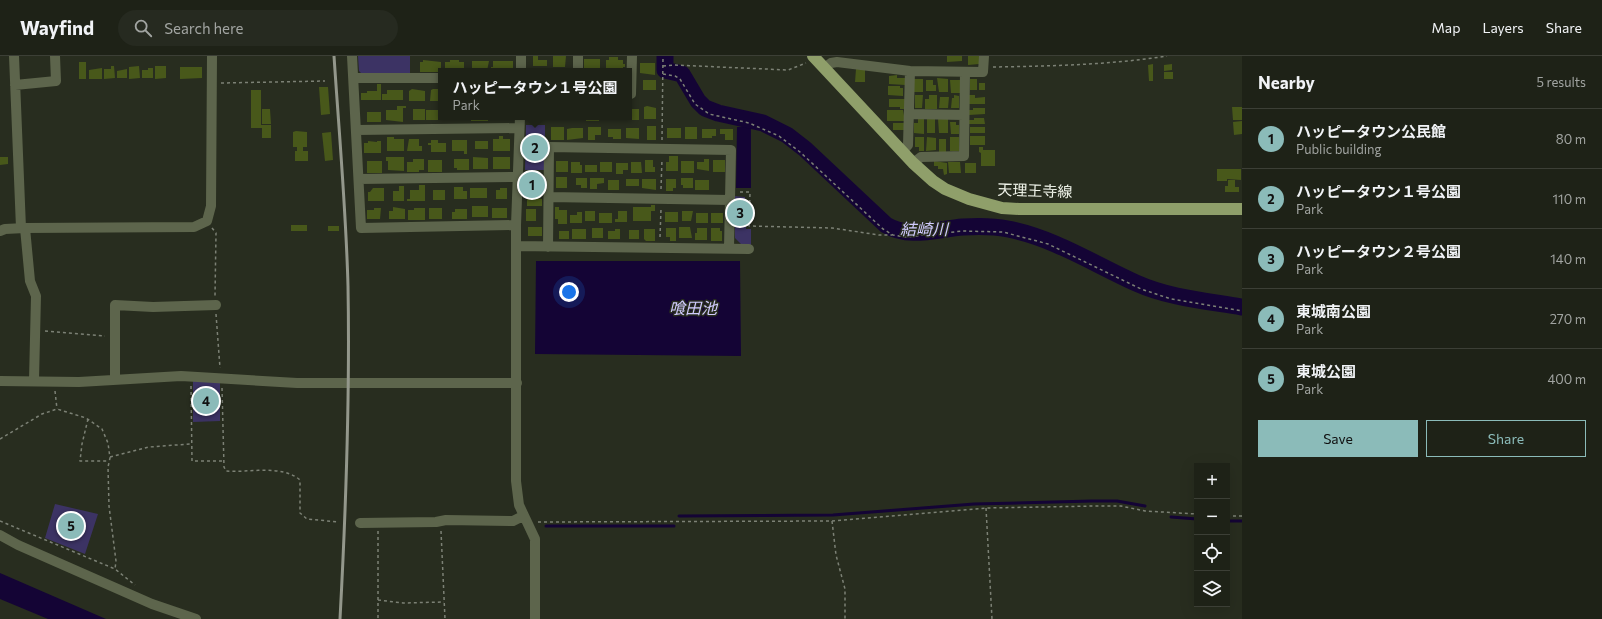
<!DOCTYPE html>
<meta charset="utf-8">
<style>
:root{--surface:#1e2217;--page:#262a20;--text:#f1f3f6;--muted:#a1a4a1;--line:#3c3f36;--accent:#8bbbb9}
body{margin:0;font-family:Commissioner,"Noto Sans JP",sans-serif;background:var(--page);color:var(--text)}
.controls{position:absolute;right:12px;bottom:12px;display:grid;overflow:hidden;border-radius:0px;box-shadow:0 4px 16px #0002}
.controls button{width:36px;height:36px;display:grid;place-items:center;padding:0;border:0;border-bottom:1px solid var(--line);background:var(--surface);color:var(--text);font:20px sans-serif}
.you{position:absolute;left:569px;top:236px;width:14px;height:14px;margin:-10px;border:3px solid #fff;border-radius:50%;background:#1a73e8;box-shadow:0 0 0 6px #1a73e833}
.badge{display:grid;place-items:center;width:26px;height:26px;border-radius:50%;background:var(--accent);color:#111;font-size:13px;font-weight:700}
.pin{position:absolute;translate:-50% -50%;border:2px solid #fff;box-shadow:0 1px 4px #0006}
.popup{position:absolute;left:438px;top:12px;width:194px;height:52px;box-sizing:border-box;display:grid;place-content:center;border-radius:0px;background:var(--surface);filter:drop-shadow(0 1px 3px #0005);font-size:13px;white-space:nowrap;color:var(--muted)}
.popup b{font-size:15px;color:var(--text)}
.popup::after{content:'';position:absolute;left:50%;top:100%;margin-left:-8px;border:8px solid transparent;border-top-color:var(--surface)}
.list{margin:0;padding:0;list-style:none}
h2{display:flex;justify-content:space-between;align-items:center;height:52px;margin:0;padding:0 16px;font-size:17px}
h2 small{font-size:13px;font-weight:400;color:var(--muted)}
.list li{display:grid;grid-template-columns:26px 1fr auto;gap:12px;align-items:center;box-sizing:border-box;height:60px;padding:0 16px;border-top:1px solid var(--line)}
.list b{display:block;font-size:15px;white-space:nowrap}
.list p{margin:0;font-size:13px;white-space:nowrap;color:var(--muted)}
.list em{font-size:13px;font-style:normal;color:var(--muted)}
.actions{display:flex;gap:8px;padding:12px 16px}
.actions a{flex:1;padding:9px 0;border:1px solid var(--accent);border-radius:0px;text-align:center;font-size:14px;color:var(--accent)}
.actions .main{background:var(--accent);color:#111}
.icon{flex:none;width:22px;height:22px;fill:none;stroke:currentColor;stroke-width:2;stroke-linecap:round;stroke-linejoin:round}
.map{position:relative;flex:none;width:1242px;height:563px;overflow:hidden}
header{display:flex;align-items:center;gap:24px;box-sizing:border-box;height:56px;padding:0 20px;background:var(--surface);border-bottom:1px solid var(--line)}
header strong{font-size:19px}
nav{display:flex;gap:22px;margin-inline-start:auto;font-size:14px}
.search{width:280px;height:36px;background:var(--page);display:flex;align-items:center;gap:10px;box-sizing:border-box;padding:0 14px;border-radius:22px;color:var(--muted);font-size:15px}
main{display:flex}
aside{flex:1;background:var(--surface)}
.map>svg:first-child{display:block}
</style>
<header>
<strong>Wayfind</strong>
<div class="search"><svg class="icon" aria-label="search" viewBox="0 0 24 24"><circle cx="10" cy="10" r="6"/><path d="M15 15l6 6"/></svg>Search here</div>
<nav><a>Map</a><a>Layers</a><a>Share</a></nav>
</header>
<main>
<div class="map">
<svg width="1242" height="563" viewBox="0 0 1242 563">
<rect width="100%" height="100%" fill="#282d1f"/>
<path fill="#3c3364" d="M358 0H410V19H363L359 15Z
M526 69H545V114H525Z
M734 140 745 141 746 173H751V189H742L735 182Z
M193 324 220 325V365L193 366Z
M55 448 98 458 85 498 45 482Z"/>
<path fill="#140435" d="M737 71H751V132H736Z
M536 205H740L741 300 535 298Z
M0 517 106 563H48L0 543Z"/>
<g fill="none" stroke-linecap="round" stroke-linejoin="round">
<path stroke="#140435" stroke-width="3" d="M679 460 833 459 974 448 1092 445H1117L1145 450
M1171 461 1197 463
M1227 465H1242
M546 470H674"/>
<path stroke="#140435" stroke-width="17" d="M665 0V14L682 18 698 45 705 52 718 57 763 67 787 79 805 93 886 169C909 183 937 173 963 171 978 170 993 170 1008 173 1054 182 1094 208 1136 227 1169 242 1207 245 1242 251"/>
</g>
<path fill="#48581a" d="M533 0H538V4H547V10H533Z
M553 0H566L565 11H553Z
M947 0H962V5L947 6Z
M968 0H979V8L968 9Z
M609 1H618V4H623V8H625V11H623V15H606V4H609Z
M584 3H600V14H584Z
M423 4 441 6V16H420V6H423Z
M450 4H459V6H464V13H467V15H445V6H450Z
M472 5H489L487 15H472Z
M493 5H513V15H491V11H493Z
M79 6H86V23H79Z
M640 7H655V19L640 17Z
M1153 8V25H1149L1148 9Z
M1172 8V14L1164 15V9Z
M111 10H114L115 22 104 23V13H111Z
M139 10 140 22 129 23V11Z
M155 10H166V22L155 23Z
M180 11H202V22L180 23Z
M102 12V23H89V14Z
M148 12H153V22H142V14H148Z
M127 13V22H117V15Z
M856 13H865V26H855Z
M1164 16H1173V23H1164Z
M897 19V22H905V29L889 28V20Z
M937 22 948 23V36H939Z
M914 23H923V36H914Z
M970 23H977V34H970Z
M643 24H656V34H643Z
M926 24H933V29H936V35H926Z
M950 24H960V37H951Z
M979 27H985V34H979Z
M377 28H381V44H361V37H367V35H377Z
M888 30H900V32H903V40L888 39Z
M319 31H328L330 58 321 59Z
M412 33 425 35V45H409V35Z
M433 33H441V45H430L431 34Z
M251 34H261V69H271V82H262V72H251Z
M387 34H403V44H382V38H387Z
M915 39H923L922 52H915Z
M929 39H937V53H925V43H929Z
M954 39 959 40V52H951L952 42H954Z
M969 39H975V42L985 41V48H969Z
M940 41H949L948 52H939Z
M889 43H905V53H900V51H889Z
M397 50H406V52H403V66L386 64V54H397Z
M647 50 656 52V63H644V51Z
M1232 51H1242V64H1233Z
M973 52H985V58L969 59V54H973Z
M262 53H270L271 68H262Z
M413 53H425V64H413Z
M629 53H639V64H620V61H629Z
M426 54H441V64H426Z
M887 54H903L905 65H887Z
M367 56H381V66H367Z
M471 61H488V65H471Z
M567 61H581V64H567Z
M586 61H599V65H586Z
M602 61H616V64H602Z
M918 62 924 63V78L914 77V67H918Z
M974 62H984L985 68H969V64H974Z
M927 63H935V77H927Z
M938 63H948V77H939Z
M1242 65V78L1234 79 1233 66Z
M950 66H956V69H959V78H951Z
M893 67H905V74H893Z
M647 70H656V84H647Z
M551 71H564V84H551Z
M588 71H601V79H595V84H588Z
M685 71H697V83H685Z
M970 71H985V77H970Z
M572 72H583V82L567 84V73Z
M626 72H639V83L626 82Z
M667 72H681V82H667Z
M608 73H621V83H613V81H608Z
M702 73H716V80H712V82H702Z
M720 73H733V84H725V78H720Z
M296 75 307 76V91H293V76Z
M331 76 333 104 325 105 322 77Z
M499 80H503V83H510V95H493V83H499Z
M970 80H985V89H970Z
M387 81H394V83H404V95H387Z
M915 81H924V95H919V91H915Z
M927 81 936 82V94L926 95Z
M950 81H959V95H950Z
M409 83H419V90H422V95H407Z
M939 83H946V96H939Z
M431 84H438V87H446V96H431V89H428V87H431Z
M452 84H467V98H464V95H452Z
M368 85 377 86V85H381V97H364V87H368Z
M475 85H488V93H475Z
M297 91H303V95H308V105H295V95H297Z
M979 91H983V94H995V110H981V97L979 96Z
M669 100H678V115H666V106H669Z
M0 101H8V108L0 109Z
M386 101H404V115L388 114V105H386Z
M473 101 488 102V113H473Z
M493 101H510V113H493Z
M413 103H424V114H419V116H407V106H413Z
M454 103H469V114H457V112H454Z
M704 103H709V115L697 113V106H704Z
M428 104H442V116H428Z
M645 104H653V111H655V116H645Z
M713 104H725V116H713Z
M367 105H382V117H367Z
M556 105H568V116H556Z
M681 105H694V117H681Z
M934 105 947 107V118L944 119 943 113H938V110H934Z
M571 106H580V109H582V117H571Z
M600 106H612V116H600Z
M631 106H641L642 117H631Z
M948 106H960L961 117H949Z
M616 107H628V114H623V118H616Z
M965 107H976V117H965Z
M585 109H597V116H585Z
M1217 113H1241V124L1227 123V125H1217Z
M529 121H534V127H536L534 136H529Z
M556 121H567V132H556Z
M576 122H587V132H581V129H576Z
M590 122H604V127L597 128V133H590Z
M681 122H693V132H683V129H681Z
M626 123H639V130H626Z
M642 123H656V134L642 132Z
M666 123H676V132H673V135H666Z
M608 124H619V134H608Z
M695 124H709V134H695Z
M1228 124H1235V131H1239V136H1225V130H1228Z
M419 129H425V145H407V143H410V134H419Z
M399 130H404V145H393V135H399Z
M454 131H463V135H467V143H454Z
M373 132H384V145H368V136H370Z
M470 132H487V142H470Z
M500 132H507V143H496V134H500Z
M433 134H445V144H433Z
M527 141 542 143V150H527Z
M651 149H655V155H651V165H633V151H651Z
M472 150H488V161H472Z
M393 151 405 153V163H389V155H393Z
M555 151H559V154H567V168H558V163H555Z
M374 152H381L380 163H367V154H374Z
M414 152H425V164H408V154H414Z
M429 152H442V163H429Z
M492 152H507V162H492Z
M455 153H467V163H452V156H455Z
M526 153H536V165H526Z
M585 155H595V165H585Z
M618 155H627V166H615V163H618Z
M682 155H693L691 165H682Z
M577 156H582V167H570V159H577Z
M665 156H678V166H665Z
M599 157H612V167H599Z
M696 157H708V167H696Z
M711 157H723V167H711Z
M291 169H307V175H291Z
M328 170H339V175H328Z
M528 171H542V180H528Z
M679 171H690L692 182H679Z
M592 172H603V182H592Z
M666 172H676V185H670V181H666Z
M697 172H707V184H695V177H697Z
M711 172H720V175H722V185H711Z
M572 173H586V183H572Z
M615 173H620V183H608V175H615Z
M644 173H655V185H646L644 183Z
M629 174H639V183H629Z
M559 175H569V183H559Z"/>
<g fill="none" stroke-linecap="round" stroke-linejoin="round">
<path stroke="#7c8175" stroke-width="1.5" stroke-dasharray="3 3" stroke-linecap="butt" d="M663 10 674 9 788 14 806 7
M993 11C1052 10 1109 9 1167 0
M663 18 675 20 680 23 695 48 709 58 749 67 779 80 800 96 883 173 893 179 906 181 963 175 1003 176 1048 188 1141 233 1171 243 1242 255
M221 27 325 25
M662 84 663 0
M661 133 662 103
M740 136H750L749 170 832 172 879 179H892
M212 172 216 177 215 240
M660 181 661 153
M216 258 220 312
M45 275 105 280
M191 330 192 405H224
M222 332 224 411 226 415C248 417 282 408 300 424V457L307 463 339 466
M55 335 57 353
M88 363 82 388 80 405H109
M0 383 42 358 57 353 86 362 102 373 108 387 110 402 108 411 109 450 116 505 115 513
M110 401 149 391 190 388
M986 452 992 563
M1227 460H1242
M0 465 115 513 135 529
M832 465 836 499 845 533V563
M538 466 832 465 986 452 1096 450H1121L1145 455 1197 458
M378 475V563
M441 475 445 563
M378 544 403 547 444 546"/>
<path stroke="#5d654c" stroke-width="10" d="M14 0 21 172
M352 0 361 172 516 169
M824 12 831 7 837 6 910 15 983 16 984 0
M521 15V0
M578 15V0
M354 22H441
M15 29 56 25 55 0
M629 38H631L632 0
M910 58 964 59
M520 61 516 169V425L519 449 535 483V563
M357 74 519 72
M902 96 908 89 910 15
M913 107 921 101 964 100 965 16
M359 123 517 121
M549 141 730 144
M25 172 30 225 36 240 34 324
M0 175 5 173 25 172 194 171 207 165 211 150 212 0
M516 190 749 193
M548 191 549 91 731 94 729 192
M115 323V249L153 251 216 249
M0 325 79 326 181 320 297 327H517
M360 467 436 466 446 464 513 465 523 460
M0 479 18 489 152 548 196 563"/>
<path stroke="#8f9f6a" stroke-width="12" d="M813 0 913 107 933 125 945 133 969 143 1002 152 1019 153H1242"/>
<path stroke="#93978b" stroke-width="3" d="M334 0C339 76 346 153 348 230 350 341 346 452 340 563"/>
</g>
<g text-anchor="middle" stroke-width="3" stroke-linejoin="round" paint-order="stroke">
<g font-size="15" fill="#f1f5eb" stroke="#282d1f">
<text transform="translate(1035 135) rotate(2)" y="5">天理王寺線</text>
</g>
<g font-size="16" font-style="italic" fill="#d1cbfe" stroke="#282d1f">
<text x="924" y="179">結崎川</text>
<text x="693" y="258">喰田池</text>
</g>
</g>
</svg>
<div class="controls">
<button>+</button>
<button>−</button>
<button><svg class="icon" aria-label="locate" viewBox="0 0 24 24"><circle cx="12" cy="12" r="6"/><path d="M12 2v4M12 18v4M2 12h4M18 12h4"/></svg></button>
<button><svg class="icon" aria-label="layers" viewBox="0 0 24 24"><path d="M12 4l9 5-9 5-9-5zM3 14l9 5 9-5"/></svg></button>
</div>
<div class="you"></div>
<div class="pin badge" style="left:532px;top:129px">1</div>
<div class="pin badge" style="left:535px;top:92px">2</div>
<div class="popup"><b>ハッピータウン１号公園</b>Park</div>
<div class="pin badge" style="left:740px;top:157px">3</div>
<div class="pin badge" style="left:206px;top:345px">4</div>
<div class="pin badge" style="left:71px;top:470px">5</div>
</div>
<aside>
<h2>Nearby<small>5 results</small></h2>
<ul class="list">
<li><span class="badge">1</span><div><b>ハッピータウン公民館</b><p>Public building</p></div><em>80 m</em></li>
<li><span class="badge">2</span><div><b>ハッピータウン１号公園</b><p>Park</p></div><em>110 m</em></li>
<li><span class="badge">3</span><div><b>ハッピータウン２号公園</b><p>Park</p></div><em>140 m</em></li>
<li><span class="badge">4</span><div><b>東城南公園</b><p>Park</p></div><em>270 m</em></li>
<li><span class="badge">5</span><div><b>東城公園</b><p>Park</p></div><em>400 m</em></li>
</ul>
<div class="actions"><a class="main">Save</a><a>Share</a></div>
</aside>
</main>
